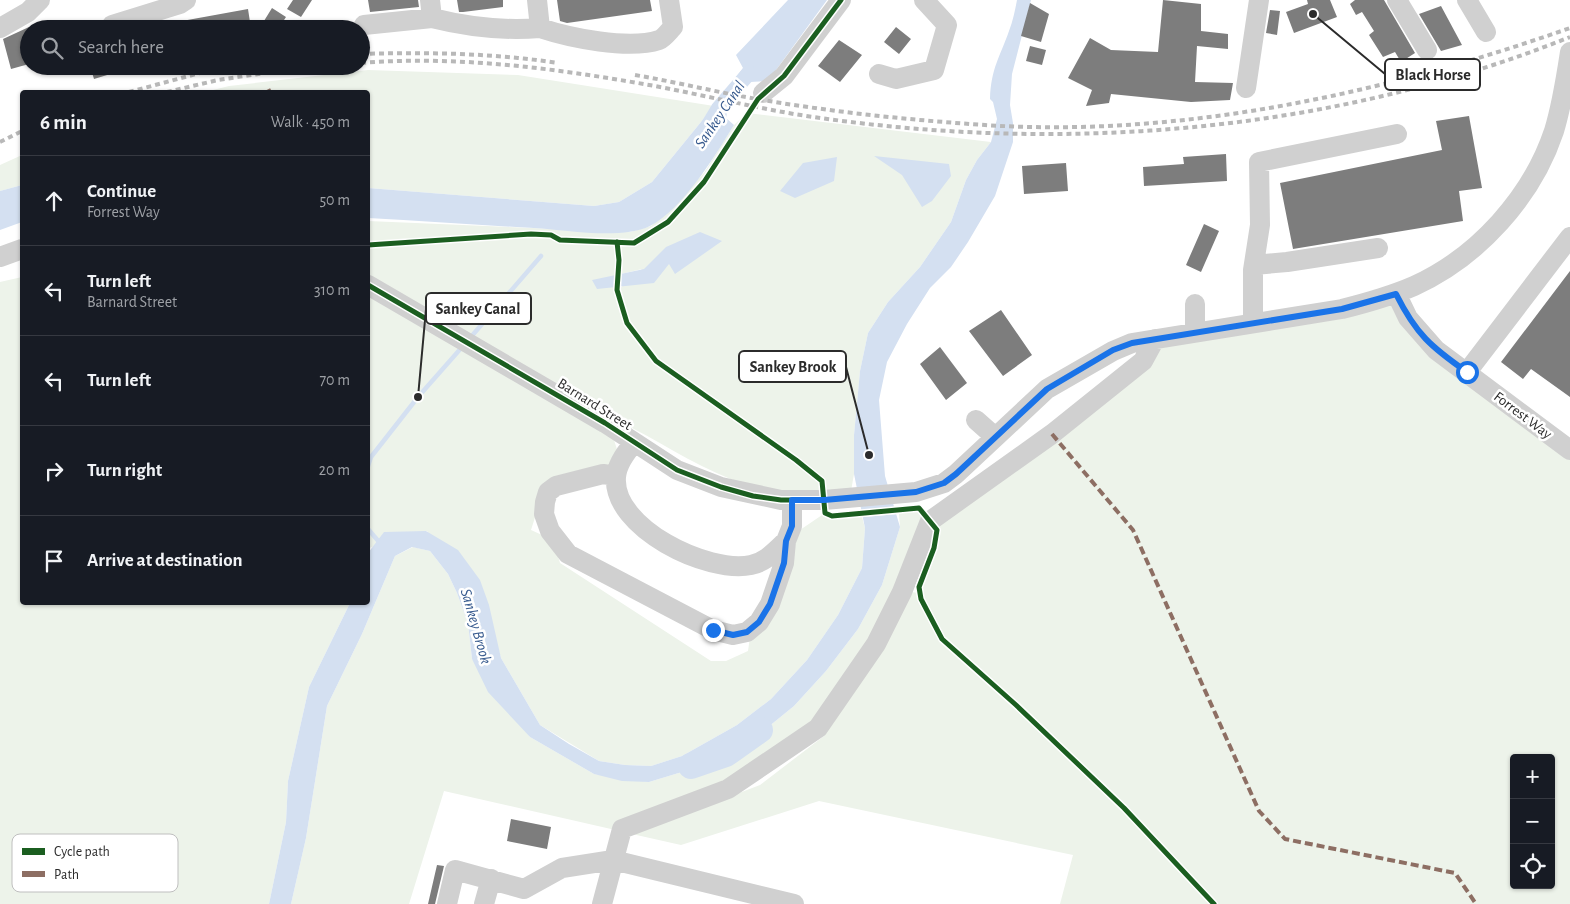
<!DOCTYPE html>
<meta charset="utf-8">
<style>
:root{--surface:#171b24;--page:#20242c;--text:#f1f3f6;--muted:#9ea1a6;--line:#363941}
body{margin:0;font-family:"Alegreya Sans",sans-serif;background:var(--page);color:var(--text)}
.controls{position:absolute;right:15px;bottom:15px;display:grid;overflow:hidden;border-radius:5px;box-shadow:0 1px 4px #0004}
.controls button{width:45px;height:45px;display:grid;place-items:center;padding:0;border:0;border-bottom:1px solid var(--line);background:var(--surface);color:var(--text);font:25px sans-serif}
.stop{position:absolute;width:15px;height:15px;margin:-11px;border:4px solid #1a73e8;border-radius:50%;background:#fff}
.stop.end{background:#1a73e8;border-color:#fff;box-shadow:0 1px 5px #0008}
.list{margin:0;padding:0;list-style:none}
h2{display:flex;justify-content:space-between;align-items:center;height:65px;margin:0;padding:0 20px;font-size:21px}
h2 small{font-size:16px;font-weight:400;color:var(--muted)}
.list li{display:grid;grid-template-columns:32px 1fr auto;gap:15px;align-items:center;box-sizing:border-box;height:90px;padding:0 20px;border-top:1px solid var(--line)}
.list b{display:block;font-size:19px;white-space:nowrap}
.list p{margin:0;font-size:16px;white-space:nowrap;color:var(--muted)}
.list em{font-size:16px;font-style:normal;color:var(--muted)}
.icon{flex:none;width:28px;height:28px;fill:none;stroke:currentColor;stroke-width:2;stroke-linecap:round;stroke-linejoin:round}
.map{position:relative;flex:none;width:1570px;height:904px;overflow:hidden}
.search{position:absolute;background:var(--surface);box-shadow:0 1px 4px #0004;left:20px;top:20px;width:350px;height:55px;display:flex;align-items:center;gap:12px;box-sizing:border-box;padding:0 18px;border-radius:28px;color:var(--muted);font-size:19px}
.panel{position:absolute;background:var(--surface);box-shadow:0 1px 4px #0004;left:20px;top:90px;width:350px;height:515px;border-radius:5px}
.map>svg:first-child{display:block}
</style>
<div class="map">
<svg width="1570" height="904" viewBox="0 0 1570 904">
<rect width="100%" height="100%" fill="#fff"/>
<path fill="#edf3ea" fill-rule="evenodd" d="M368 70 518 75 714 106 652 182 619 202 594 206 368 188V92H205L229 86Z
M747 113 991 142 977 160 966 180 951 222 920 267 888 302 868 333 860 371 854 435V474L851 491C817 491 779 494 745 484 706 472 669 447 632 428L614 440 621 462 544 489 531 530 553 540 560 563 711 661H726L748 651 750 637 800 530 825 513 832 516 862 517 865 528 862 568 838 615 807 660 771 699 737 725 682 756 651 766 625 765 599 761 540 725 501 658 494 634 427 531 369 548 368 553V221L630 232 651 226 704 173 734 125ZM642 269 618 290 621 274Z
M22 155V185L0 191V165Z
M22 277V602L350 603 309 687 288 781 286 822 269 904H0V282Z
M1396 293 1408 318 1570 449V904H1060L1073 855 819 801 681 845 632 834 760 785 824 736 910 592 920 593 922 576 934 548 937 530 933 525 1155 339ZM1514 758H1551V885H1514Z
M919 508 930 521 902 593 818 728 728 789 622 829H611L444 791 409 904H291L306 838 327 706 362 634 395 556 413 547 430 551 448 574 457 593 468 623 472 659 530 737 594 774 649 782 705 765 757 736 794 706 826 671 858 629 882 585 900 527 899 514Z"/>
<path fill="#d4e0f1" d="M788 0H827L768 81 750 82 744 90 729 86 743 68 736 55Z
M1017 0H1031L1012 74 1010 105 1013 123V142L995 196 968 242 951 267 930 288 907 324 887 362 879 400 885 476 900 527 882 585 858 629 826 671 794 706 757 736 705 765 649 782 622 781 594 774 530 737 488 692 472 659 468 623 457 593 448 574 430 551 412 547 395 556 362 634 327 706 306 838 291 904H269L286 822 288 781 309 687 350 603 368 602V553L384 532 426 531 458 550 480 580 489 605 501 658 540 725 569 744 599 761 625 765 651 766 682 756 737 725 771 699 807 660 838 615 862 568 865 528 854 474V435L860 371 868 333 888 302 920 267 951 222 966 180 977 160 991 142 997 119 993 102 990 99C991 68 1000 57 1009 31 1013 21 1015 10 1017 0Z
M714 106 728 108 726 118 734 125C715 156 683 209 650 226 621 240 566 230 534 228 478 225 423 221 368 218V188L594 206 619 202 652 182Z
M874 156 949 164 951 176 932 201 922 207 902 175Z
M837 157 834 181 795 198 780 191 803 163Z
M22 185V222L0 230V191Z
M700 232 722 241 675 274 669 264 654 283 597 289 592 280 644 269 666 247Z"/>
<path fill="#fff" d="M898 508 899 514 862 517 859 511Z"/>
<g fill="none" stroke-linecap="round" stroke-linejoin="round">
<path stroke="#d4e0f1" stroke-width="4.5" d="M470 338 541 256
M368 466 371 457 418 397 463 346
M368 529 380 543"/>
<path stroke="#d4e0f1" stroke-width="15" d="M709 124 718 109 749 73"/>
<path stroke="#d4e0f1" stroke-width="26" d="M691 766 726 754 760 730"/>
</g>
<path fill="#7d7d7d" d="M293 0H312L301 17 287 9Z
M368 0H418L419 7 370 12Z
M457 0H503V7L463 12H459Z
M557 0H650L652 11 567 23 560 21Z
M1163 0 1201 4V31L1228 34V49L1197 46 1195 82 1233 83 1230 100 1191 102 1111 94 1109 103 1086 106 1092 90 1068 78 1090 38 1111 50 1158 52Z
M1307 0H1330L1337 17 1294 33 1286 12 1308 4Z
M1355 0H1384L1415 53 1401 62 1395 52 1383 57 1369 35 1374 31 1362 12 1356 15 1350 4Z
M1030 3 1049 14 1041 42 1021 36Z
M1441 6 1462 45 1441 51 1419 14Z
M272 8 286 17 278 29H259Z
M248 9 250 22 213 29H172L171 23Z
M1270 10 1280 11 1277 35 1266 33Z
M29 27V64L11 69 3 39Z
M896 27 911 39 899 54 884 42Z
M839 40 862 55 840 82 818 66Z
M1030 46 1046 50 1042 65 1026 61Z
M90 66H126L127 69 94 79Z
M1469 116 1482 188 1459 191 1463 221 1293 249 1280 183 1442 150 1436 121Z
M1226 154 1227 181 1144 186 1143 167 1184 164 1183 157Z
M1066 163 1068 191 1024 194 1022 166Z
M1204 224 1219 231 1201 272 1186 265Z
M1570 271V397L1531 369 1523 379 1501 362Z
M1001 310 1032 355 1003 376 969 331Z
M940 347 967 383 946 400 920 364Z
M511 819 551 827 547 849 507 841Z
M437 865 444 866 435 904H428Z"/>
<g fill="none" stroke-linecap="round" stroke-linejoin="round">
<path stroke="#d0d0d0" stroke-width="20" d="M430 0 432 18C468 27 503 31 540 28L537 0
M1397 0 1427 50
M1467 0 1486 32
M112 25 180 4 186 0
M364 25 432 18
M0 28 28 12 40 0
M540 28C570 38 629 50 659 40 664 38 669 31 673 27L669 0
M879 74 896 79 934 70 947 25 924 0
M1246 88 1259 0
M763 93 784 76 841 0
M0 257 22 249
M1254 265 1287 262 1378 248
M368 285 605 423 677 470 721 487 781 500H824L916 492 944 483 956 474 1047 389 1113 351 1132 343 1342 309C1366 303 1391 296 1414 286 1478 257 1532 197 1554 131 1562 105 1566 78 1570 52
M1396 293 1408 318 1436 350 1570 450
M1253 322V270L1260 225 1259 162 1397 134
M1195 332V304
M1467 372 1570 237
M976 420 994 436
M634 443C626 452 617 464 616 477 612 528 708 574 751 565 766 562 775 551 786 541
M616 476 603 474 556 486 548 492 545 502 544 514 550 531 568 554 713 630 733 635 747 632 759 622 770 604 784 563 786 541 792 526V500
M447 904 455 870 524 889 562 868 613 860 794 904
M484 904 491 879
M602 904 622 829 728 789 818 728 876 644 902 592 930 521 1052 434 1143 361 1155 339"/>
<path stroke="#b8b8b8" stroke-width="4" stroke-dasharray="5 4" stroke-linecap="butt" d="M361 54C427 52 493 53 558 63
M361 63C459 55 559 69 655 86 702 95 748 106 794 114 1052 155 1326 135 1570 37
M635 75C676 82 716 92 757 99 832 112 909 120 985 125 1182 138 1385 93 1570 28
M129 92 215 69 240 66
M167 92 218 80 312 66
M0 142 22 131"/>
<path stroke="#8d6e63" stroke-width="4" stroke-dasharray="8 4" stroke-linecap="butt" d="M267 92 271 90
M1052 434 1133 530 1259 811 1285 839 1455 873 1476 904"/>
<defs>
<path id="cycleway" d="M617 242 619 260 617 290 627 323 656 361 796 460 822 481 825 513 832 516 919 508 937 530 934 548 919 587 921 599 942 639 1016 705 1124 808 1214 904
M368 245 531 234 551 235 560 240 634 243 668 222 704 182 758 99 784 76 841 0
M368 285 605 423 677 470 721 487 753 496 781 500H824"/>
</defs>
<use href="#cycleway" stroke="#fff" stroke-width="8"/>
<use href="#cycleway" stroke="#1b5e20" stroke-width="5"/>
</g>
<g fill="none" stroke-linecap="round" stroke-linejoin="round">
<path stroke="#1a73e8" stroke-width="6" d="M713 630 733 635 747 632 759 622 770 604 784 563 786 541 792 526V500H824L916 492 944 483 956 474 1047 389 1113 350 1132 343 1342 309 1396 294C1416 334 1431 347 1467 372"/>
</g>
<g text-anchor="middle" stroke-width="5" stroke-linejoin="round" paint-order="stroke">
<g font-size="15" fill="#2b2b2b" stroke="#fff">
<text transform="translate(595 404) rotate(32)" y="5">Barnard Street</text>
<text transform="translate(1523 415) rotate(37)" y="5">Forrest Way</text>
</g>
<g font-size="16" font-style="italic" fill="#385b8f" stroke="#fff">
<text transform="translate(719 114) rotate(-56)" y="6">Sankey Canal</text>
<text transform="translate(477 626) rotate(74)" y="6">Sankey Brook</text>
</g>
</g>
<rect x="12" y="834" width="166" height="58" rx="8" fill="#fff" stroke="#bfbfbf" stroke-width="1"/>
<rect x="22" y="848" width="23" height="7" fill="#1b5e20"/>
<rect x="22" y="871" width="23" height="6" fill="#8d6e63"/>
<g font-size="14" fill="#2b2b2b">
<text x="54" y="856">Cycle path</text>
<text x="54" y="879">Path</text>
</g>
<path fill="none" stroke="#2b2b2b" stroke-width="2" d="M1313 14L1385 74M418 397L426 309M869 455L846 367"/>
<g fill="#2b2b2b" stroke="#fff" stroke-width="2">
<circle cx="1313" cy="14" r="5"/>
<circle cx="418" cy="397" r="5"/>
<circle cx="869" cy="455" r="5"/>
</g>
<g fill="#fff" stroke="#2b2b2b" stroke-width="2">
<rect x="1385" y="59" width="95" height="31" rx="5"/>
<rect x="426" y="293" width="105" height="31" rx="5"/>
<rect x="739" y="351" width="107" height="31" rx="5"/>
</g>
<g font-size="16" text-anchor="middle" font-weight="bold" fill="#2b2b2b">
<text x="1433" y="80">Black Horse</text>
<text x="478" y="314">Sankey Canal</text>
<text x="793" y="372">Sankey Brook</text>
</g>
</svg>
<div class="controls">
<button>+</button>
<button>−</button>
<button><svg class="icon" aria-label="locate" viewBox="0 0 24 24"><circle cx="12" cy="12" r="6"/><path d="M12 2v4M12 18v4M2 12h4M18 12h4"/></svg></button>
</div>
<div class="stop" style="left:1467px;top:372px"></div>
<div class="stop end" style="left:713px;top:630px"></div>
<div class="search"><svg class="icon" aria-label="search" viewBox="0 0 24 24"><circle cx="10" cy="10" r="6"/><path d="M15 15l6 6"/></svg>Search here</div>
<section class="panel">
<h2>6 min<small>Walk · 450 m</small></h2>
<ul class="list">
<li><svg class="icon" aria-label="ahead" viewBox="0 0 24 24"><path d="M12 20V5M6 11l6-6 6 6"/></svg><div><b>Continue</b><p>Forrest Way</p></div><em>50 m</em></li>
<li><svg class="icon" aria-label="left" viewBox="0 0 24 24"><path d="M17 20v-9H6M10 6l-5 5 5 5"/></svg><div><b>Turn left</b><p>Barnard Street</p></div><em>310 m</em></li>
<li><svg class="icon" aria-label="left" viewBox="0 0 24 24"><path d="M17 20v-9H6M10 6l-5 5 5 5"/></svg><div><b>Turn left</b></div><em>70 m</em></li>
<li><svg class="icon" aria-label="right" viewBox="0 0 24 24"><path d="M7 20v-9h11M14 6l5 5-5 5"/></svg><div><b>Turn right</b></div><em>20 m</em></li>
<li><svg class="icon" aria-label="arrive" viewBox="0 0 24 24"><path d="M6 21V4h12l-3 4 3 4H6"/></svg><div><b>Arrive at destination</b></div></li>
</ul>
</section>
</div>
